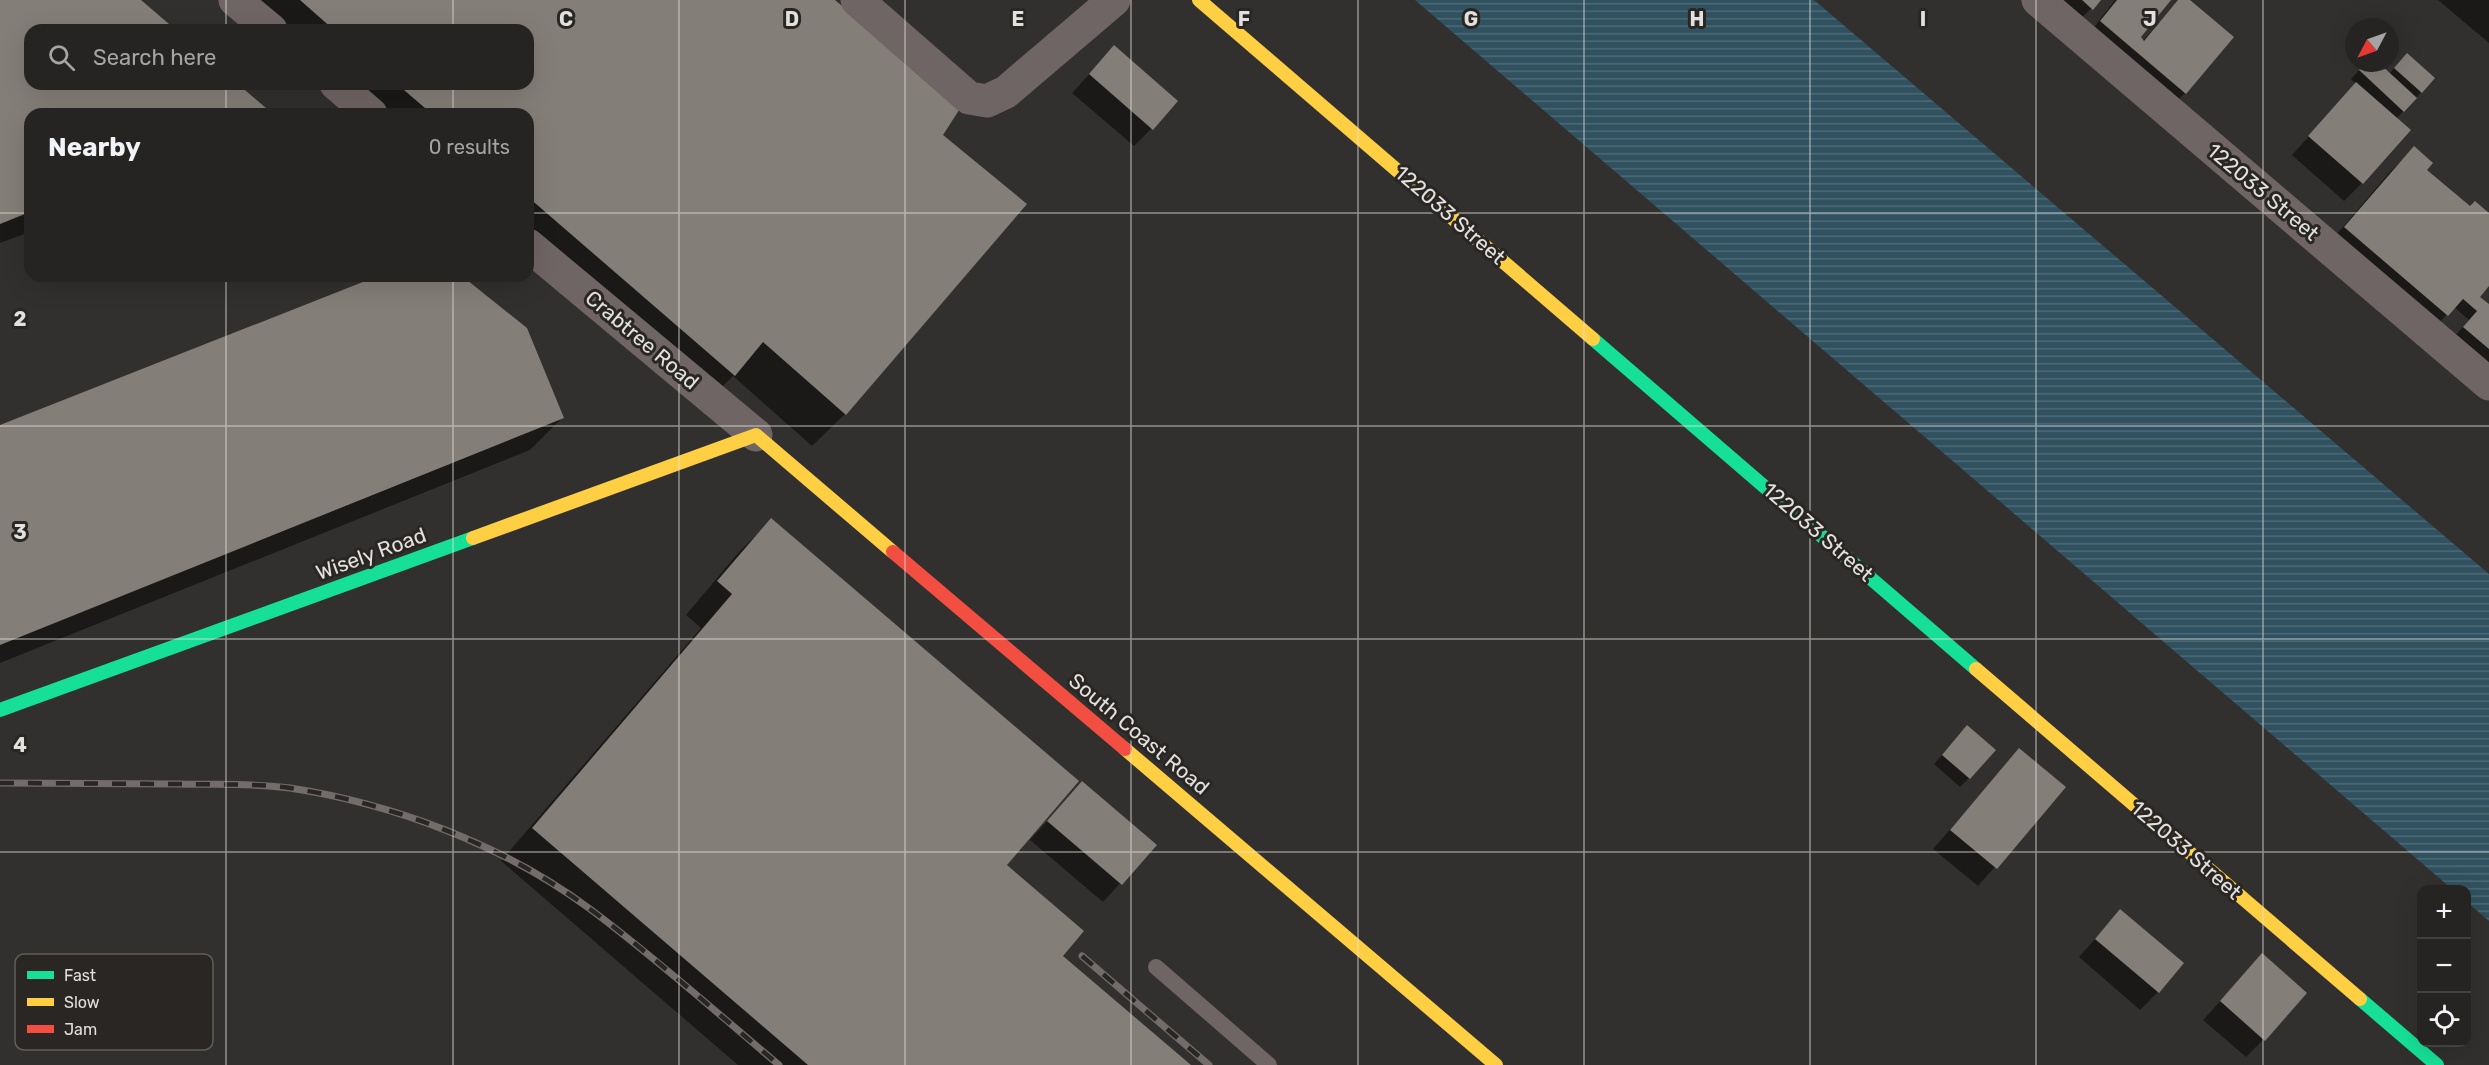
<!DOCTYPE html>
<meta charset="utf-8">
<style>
:root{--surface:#262422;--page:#2e2c2a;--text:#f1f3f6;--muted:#a4a4a5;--line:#424140}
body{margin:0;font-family:Rubik,sans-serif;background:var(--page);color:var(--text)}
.controls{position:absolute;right:18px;bottom:18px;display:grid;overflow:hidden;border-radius:12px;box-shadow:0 6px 24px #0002}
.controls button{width:54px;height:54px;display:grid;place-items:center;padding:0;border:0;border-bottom:2px solid var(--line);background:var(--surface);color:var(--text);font:30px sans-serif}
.compass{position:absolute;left:2345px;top:18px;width:54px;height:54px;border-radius:50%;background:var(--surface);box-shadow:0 6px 24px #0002;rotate:229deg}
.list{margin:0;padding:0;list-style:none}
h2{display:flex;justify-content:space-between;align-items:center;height:78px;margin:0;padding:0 24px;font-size:26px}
h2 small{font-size:20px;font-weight:400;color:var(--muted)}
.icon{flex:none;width:33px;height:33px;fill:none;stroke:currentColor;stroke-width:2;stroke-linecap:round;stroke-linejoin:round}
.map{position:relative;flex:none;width:2489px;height:1065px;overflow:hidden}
.search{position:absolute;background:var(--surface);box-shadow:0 6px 24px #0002;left:24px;top:24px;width:510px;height:66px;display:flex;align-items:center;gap:15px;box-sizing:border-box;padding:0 21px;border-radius:18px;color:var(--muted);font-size:22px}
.panel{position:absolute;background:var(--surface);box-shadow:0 6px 24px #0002;left:24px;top:108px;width:510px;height:174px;border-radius:18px}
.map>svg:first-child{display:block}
</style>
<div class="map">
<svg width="2489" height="1065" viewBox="0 0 2489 1065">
<defs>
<pattern id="water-rules" width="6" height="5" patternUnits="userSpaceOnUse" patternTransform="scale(1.5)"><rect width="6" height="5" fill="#30515f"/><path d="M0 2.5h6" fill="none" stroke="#4e6a76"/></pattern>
</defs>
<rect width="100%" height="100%" fill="#32302e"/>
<path fill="url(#water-rules)" d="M1415 0H1814L2489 574V921L2467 902 2466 890 2452 889Z"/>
<path fill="#0007" d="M0 0H139L174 30H30V84H236L270 114H30V232L0 243Z
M230 0H833L941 135 1025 204 845 414 812 446 733 376 702 407 528 257V114H362L327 84H528V30H264Z
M2026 0H2099L2066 34Z
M2115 0H2169L2139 38 2143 41 2179 0H2187L2185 93 2167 110 2084 40Z
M2438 0H2489V43Z
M1114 47 1152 128 1134 146 1072 93Z
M2366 63H2377L2389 74 2398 64 2421 92 2396 119 2362 183 2344 201 2292 155 2356 84 2351 79Z
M2414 148 2425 170 2470 208 2489 215V284L2478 297 2489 306V366L2455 336 2469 320 2454 307 2421 341 2320 254 2388 174Z
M382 276H459L562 418 530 450 0 663V427Z
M772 520 1005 865 1061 956 1189 1065H738L501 861 701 628 686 615 739 552Z
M1967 727 1969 778 1960 787 1934 764Z
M2019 750 2064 788 1978 886 1933 849Z
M1082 783 1155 845 1103 902 1030 840Z
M2120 911 2158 992 2140 1010 2079 957Z
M2262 956 2264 1039 2246 1057 2203 1020Z"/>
<path fill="#847e78" d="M0 0H141L176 30H30V84H238L273 114H30V212L0 224Z
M300 0H835L961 107 943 135 1027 204 846 415 763 342 735 376 528 197V114H432L397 84H528V30H334Z
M2082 0H2101L2093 10Z
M2117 0H2171L2141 37 2144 41 2178 0H2190L2234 37 2186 94 2100 21Z
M1114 45 1178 101 1153 130 1089 74Z
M2407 53 2435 78 2422 93 2394 68Z
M2365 63H2379L2417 98 2404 112 2359 70Z
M2356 82 2411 130 2363 184 2308 136Z
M2414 146 2433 163 2427 170 2470 206 2475 201 2489 213V286L2480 297 2489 304V349L2463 327 2477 311 2463 299 2448 316 2344 227Z
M378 276H462L527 328 564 418 0 645V425Z
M771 518 1079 781 1007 865 1084 931 1063 956 1191 1065H808L532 828 732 594 717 581Z
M1967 725 1996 750 1970 779 1942 755Z
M2019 748 2066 787 1997 869 1950 830Z
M1082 781 1157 845 1122 885 1047 821Z
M2120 909 2184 963 2159 993 2095 939Z
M2262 953 2307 993 2265 1041 2220 1001Z"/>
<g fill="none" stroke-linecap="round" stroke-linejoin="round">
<path stroke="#706565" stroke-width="16" d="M1156 967 1269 1065"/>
<path stroke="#706565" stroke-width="33" d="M235 0 271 30
M857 0 969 98 987 101 1006 92 1114 0
M2038 0 2489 384
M336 84 371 114
M528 245 756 435"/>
<path stroke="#16e098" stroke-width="14" d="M1593 339 1976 669
M0 710 473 538
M2360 999 2437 1065"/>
<path stroke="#ffcf43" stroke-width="14" d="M1199 0 1593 339
M473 538 756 435 893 552
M1976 669 2360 999
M1125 749 1496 1065"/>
<path stroke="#f24e42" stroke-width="14" d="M893 552 1125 749"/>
<defs>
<path id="rail" d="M0 783C60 783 121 784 181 784 217 785 255 783 290 788 395 804 505 846 590 909 656 958 717 1013 779 1065
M1082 956 1209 1065"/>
</defs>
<use href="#rail" stroke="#736c6b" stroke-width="7"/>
<use href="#rail" stroke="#292623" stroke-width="4.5" stroke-dasharray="14" stroke-linecap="butt"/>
</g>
<path fill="none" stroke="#e2e1df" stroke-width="1.5" stroke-opacity="0.55" d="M226 0V30M453 0V30M679 0V1065M905 0V1065M1131 0V1065M1358 0V1065M1584 0V1065M1810 0V1065M2036 0V1065M2263 0V1065M226 84V114M453 84V114M0 213H30M528 213H2489M226 276V1065M453 276V1065M0 426H2489M0 639H2489M0 852H2489"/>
<g text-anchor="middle" stroke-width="6" stroke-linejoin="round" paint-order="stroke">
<g font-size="21" fill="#e2e1df" stroke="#292623">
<text transform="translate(2263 192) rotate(40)" y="7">122033 Street</text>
<text transform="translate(1450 215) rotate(41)" y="7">122033 Street</text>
<text transform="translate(642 340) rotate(40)" y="7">Crabtree Road</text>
<text transform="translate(1818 532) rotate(41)" y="7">122033 Street</text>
<text transform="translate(371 554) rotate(-20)" y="7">Wisely Road</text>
<text transform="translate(1139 734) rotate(40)" y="7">South Coast Road</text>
<text transform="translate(2186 850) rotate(41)" y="7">122033 Street</text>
</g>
</g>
<rect x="15" y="954" width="198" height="96" rx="9" fill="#292623" stroke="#605e5b" stroke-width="1.5"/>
<rect x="27" y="971" width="27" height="8" fill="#16e098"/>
<rect x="27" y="998" width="27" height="8" fill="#ffcf43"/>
<rect x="27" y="1025" width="27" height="8" fill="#f24e42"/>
<g font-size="16" fill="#e2e1df">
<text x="64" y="981">Fast</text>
<text x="64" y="1008">Slow</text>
<text x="64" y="1035">Jam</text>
</g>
<g font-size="20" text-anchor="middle" font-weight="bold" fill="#e2e1df" stroke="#292623" stroke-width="6" stroke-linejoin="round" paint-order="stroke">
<text x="566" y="26">C</text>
<text x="792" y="26">D</text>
<text x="1018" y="26">E</text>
<text x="1244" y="26">F</text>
<text x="1471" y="26">G</text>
<text x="1697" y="26">H</text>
<text x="1923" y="26">I</text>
<text x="2150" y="26">J</text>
<text x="20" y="326">2</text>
<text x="20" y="539">3</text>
<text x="20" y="752">4</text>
</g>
</svg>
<div class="controls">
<button>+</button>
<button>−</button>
<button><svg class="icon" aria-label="locate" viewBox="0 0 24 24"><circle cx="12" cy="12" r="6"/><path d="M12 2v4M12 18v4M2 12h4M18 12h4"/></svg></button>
</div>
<svg class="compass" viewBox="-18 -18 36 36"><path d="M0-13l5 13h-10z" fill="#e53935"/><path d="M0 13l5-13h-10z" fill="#a4a4a5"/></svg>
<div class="search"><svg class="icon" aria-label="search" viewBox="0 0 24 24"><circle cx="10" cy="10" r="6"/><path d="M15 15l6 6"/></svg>Search here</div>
<section class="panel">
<h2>Nearby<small>0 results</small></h2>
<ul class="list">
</ul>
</section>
</div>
